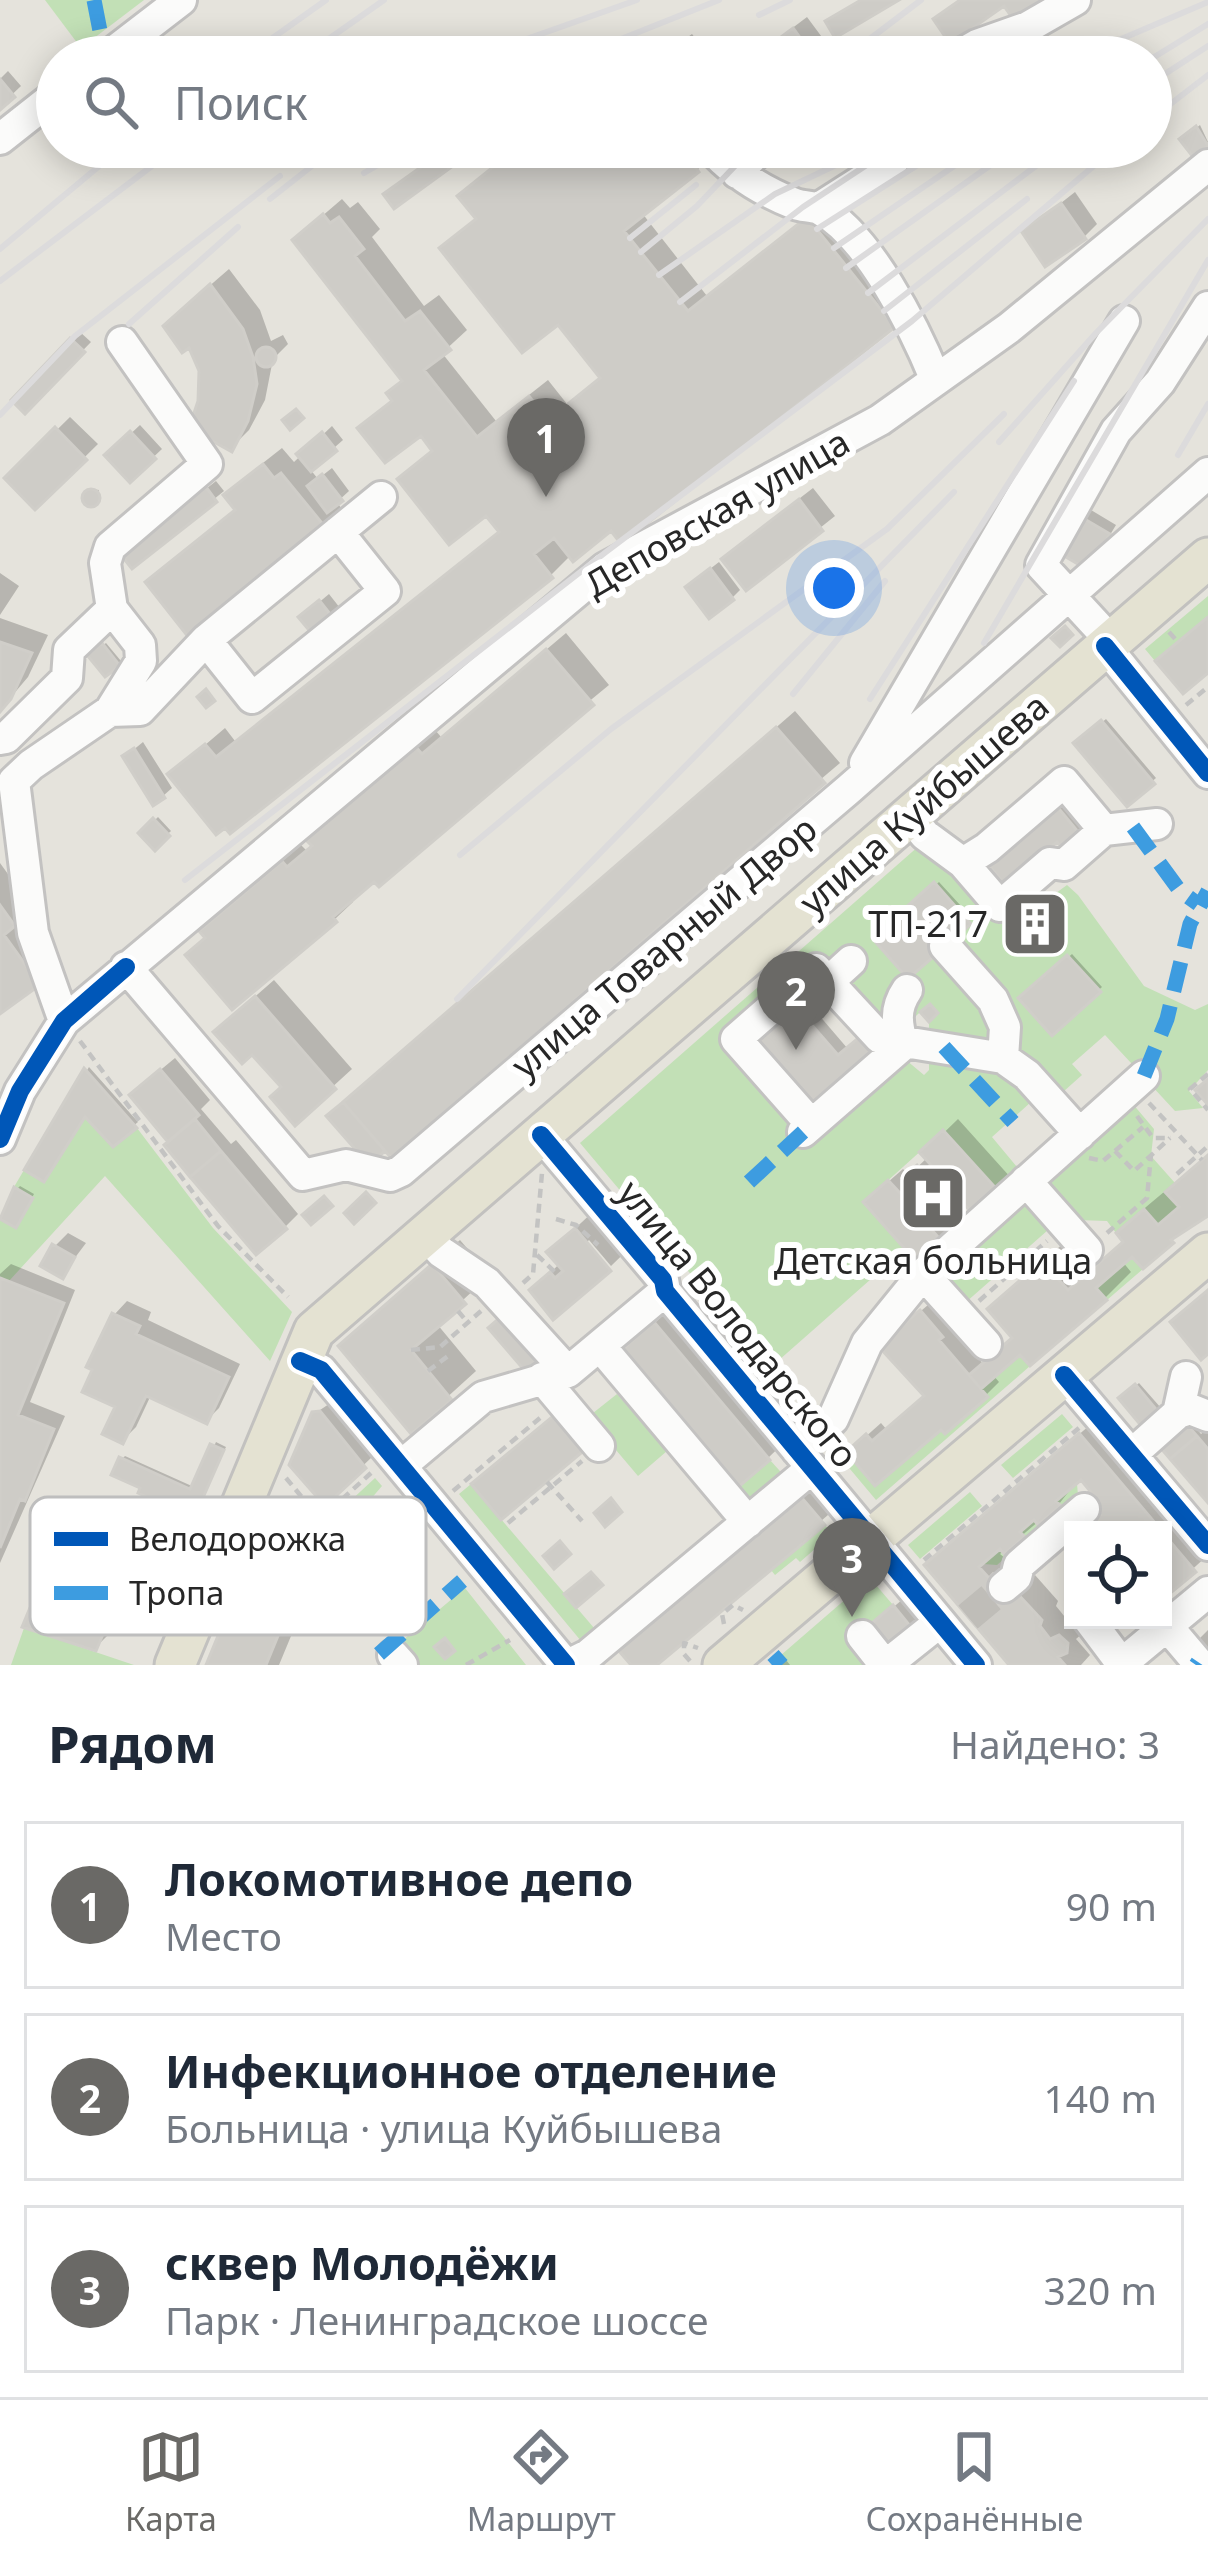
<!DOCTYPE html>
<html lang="ru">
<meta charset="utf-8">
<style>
:root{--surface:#fff;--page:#f2f2f3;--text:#1f2937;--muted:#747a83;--line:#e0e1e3;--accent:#6a6966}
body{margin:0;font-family:"Noto Sans",sans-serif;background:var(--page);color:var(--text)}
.controls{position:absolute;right:36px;bottom:36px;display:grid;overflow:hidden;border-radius:0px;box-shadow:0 6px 30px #0003}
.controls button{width:108px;height:108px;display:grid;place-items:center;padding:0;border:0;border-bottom:3px solid var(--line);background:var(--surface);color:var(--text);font:60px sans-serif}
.you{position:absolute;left:834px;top:588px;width:42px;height:42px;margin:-30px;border:9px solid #fff;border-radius:50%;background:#1a73e8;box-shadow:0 0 0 18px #1a73e833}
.badge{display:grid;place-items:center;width:78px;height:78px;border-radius:50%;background:var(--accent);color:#fff;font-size:39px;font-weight:700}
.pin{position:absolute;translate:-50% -99px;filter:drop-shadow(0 3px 6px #0008)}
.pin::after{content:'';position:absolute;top:63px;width:42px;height:36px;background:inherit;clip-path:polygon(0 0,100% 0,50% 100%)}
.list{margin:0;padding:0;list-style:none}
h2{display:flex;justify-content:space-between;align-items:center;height:156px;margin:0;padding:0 48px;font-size:51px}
h2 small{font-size:39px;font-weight:400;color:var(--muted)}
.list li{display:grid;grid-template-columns:78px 1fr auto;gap:36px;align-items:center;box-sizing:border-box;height:168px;margin:0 24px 24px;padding:0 24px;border:3px solid var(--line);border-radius:0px}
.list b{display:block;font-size:45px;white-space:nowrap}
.list p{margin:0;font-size:39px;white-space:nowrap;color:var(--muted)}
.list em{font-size:39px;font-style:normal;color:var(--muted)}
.icon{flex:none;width:66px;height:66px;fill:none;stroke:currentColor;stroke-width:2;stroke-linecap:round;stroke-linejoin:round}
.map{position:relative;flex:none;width:1208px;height:1665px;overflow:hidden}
.search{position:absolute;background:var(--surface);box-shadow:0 6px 30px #0003;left:36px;right:36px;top:36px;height:132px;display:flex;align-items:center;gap:30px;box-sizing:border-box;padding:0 42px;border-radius:66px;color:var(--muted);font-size:45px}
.sheet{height:732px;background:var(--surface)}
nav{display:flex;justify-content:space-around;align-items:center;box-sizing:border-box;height:168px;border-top:3px solid var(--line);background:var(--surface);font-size:33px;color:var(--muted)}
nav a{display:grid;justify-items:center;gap:6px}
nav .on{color:var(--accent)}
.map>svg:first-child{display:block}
</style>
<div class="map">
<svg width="1208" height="1665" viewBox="0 0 1208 1665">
<rect width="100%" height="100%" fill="#e5e3dc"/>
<path fill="#c2e0b6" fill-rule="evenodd" d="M45 0H144L81 48Z
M1208 596V617L1155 661 1145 649Z
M920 845C954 865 970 894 998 920 1009 929 1018 932 1028 944L1055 921 1041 904 1067 885 1078 895 1144 986 1195 1010 1208 1004V1070L1189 1091 1203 1108 1175 1111 1138 1071 1118 1080 1132 1064 1105 1035 1072 1064 1082 1075 1063 1092 1080 1111 1096 1101 1045 1145 1058 1131 1031 1102 992 1137 1017 1167 1033 1157 1001 1194 943 1131 864 1202 903 1247 896 1257 770 1368 580 1143ZM934 883 970 924 908 979 872 938ZM816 958 888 1024 906 1025 929 1004 938 1013 929 1022V1070L924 1075 906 1060 798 1126Z
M1132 1103 1154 1129 1151 1156 1175 1183 1166 1192 1179 1207 1158 1225 1143 1209 1116 1233 1107 1221 1078 1220 1047 1184Z
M85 1117 112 1147 137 1128 213 1228 292 1312 270 1361 105 1176 9 1281 0 1278V1219L17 1227 33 1198 14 1187 24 1170 43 1181Z
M1028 1200 1049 1226 1048 1230 965 1303 938 1273Z
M1132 1257 1143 1269 1107 1300 1096 1288Z
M1020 1355 1030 1366 876 1500 824 1438 830 1433 876 1486Z
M617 1394 667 1451 638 1476 588 1417Z
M1062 1414 1073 1427 1013 1478 1001 1465Z
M770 1460 788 1480 755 1507 735 1490Z
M375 1478 382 1486 339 1536 333 1517Z
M471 1484 600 1635 586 1647 459 1494Z
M1077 1484 1078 1495 997 1565 983 1564 1000 1549 1005 1554 1024 1538 1020 1532 1034 1520 1037 1524 1060 1506 1056 1501Z
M970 1492 982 1506 920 1559 908 1545Z
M825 1525 832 1534 800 1562 796 1558 775 1575 771 1570Z
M870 1578 893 1605 854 1638 876 1665H775L773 1662Z
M465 1588 526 1665H414L397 1645Z
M24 1628 134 1665H11Z"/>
<path fill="#0003" d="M807 17 830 48 821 57H754Z
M692 34 703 48 694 57H669L675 46Z
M8 71 21 86 0 106V79Z
M1200 125 1208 142 1194 153 1183 139Z
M518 147H710L715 152 697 170 642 213 707 296 827 201 911 307 893 325 571 555 551 575 230 830 171 774 225 728 235 741 501 530 487 512 401 479 435 449 421 431 361 428 394 399 390 393 404 379 314 223 342 199 350 208 358 202 380 229 372 237 424 306 439 295 467 330 442 353 496 421 548 380 567 404 603 376 559 320 443 248 478 217 461 196Z
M1075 192 1097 224 1084 237 1024 232Z
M229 269 260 310 271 341 283 335 288 344 273 359 265 400 249 430 231 448 201 401 202 371 184 308Z
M80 332 91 342 25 410 15 400Z
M70 417 98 444 35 506 8 478Z
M140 425 162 449 130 479 108 455Z
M332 426 343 440 310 469 318 479 332 468 349 491 337 502 341 508 324 526 166 565 237 508 227 495 245 477 282 448 294 462Z
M216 481 224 491 133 565V547Z
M813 488 835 516 746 587 738 546Z
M92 489 99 490 94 502 87 501Z
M1086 507 1116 525 1096 558 1058 549Z
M719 562 740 590 732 598 697 579Z
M0 573 19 586 0 615Z
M329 594 340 608 332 617 311 609Z
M0 618 48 635 28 677 0 710Z
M566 633 609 685 350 898 353 902 335 919 233 1006 208 936 221 913 301 845 307 851 314 845 327 821 435 730 442 738Z
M106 643 121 661 105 673 91 655Z
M795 711 840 763 369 1161 330 1116Z
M1106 719 1156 778 1127 803 1077 743Z
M143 742 172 788 163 796 126 756Z
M1060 803 1085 833 1057 837 1006 881Z
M158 817 171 831 155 846 142 833Z
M0 863 31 906 56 965 0 1010Z
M939 882 972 918 908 975 876 938Z
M1072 954 1102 987 1052 1032 1023 998Z
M274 980 352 1069 295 1121 284 1087 235 1014Z
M818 1014 848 1049 813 1109 752 1039Z
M175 1058 210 1100 201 1109 231 1144 236 1140 298 1214 285 1227 172 1141 146 1082Z
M89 1067 138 1122 113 1143 85 1113 28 1169Z
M958 1119 1012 1179 999 1192 962 1197 942 1214 956 1230 921 1262 880 1189 903 1169 909 1175 928 1157 924 1152Z
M1208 1155V1212L1196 1217 1172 1241 1132 1253 1122 1261 1131 1272 1105 1298 1021 1351 993 1375 999 1382 986 1395 941 1425 875 1482 863 1439 881 1423 887 1430 927 1395 895 1333 935 1299 950 1325 984 1365 1014 1336 1017 1283 1071 1237 1096 1266 1126 1241 1120 1234 1146 1207Z
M20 1186 34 1194 19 1221 17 1189Z
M613 1193 646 1232 611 1266 589 1240 585 1244 607 1270 533 1291 560 1263 550 1252Z
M68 1233 86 1243 62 1275 55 1246Z
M460 1240 490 1275 437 1324 476 1371 411 1430 342 1346Z
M11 1264 75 1290 30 1402 65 1416 0 1563V1274Z
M682 1298 795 1432 768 1458 623 1352Z
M127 1301 151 1312 148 1320 240 1364 219 1408 206 1421 151 1395 136 1427 122 1441 114 1315Z
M1139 1383 1161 1408 1144 1423 1122 1398Z
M329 1404 372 1457 325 1502 314 1414Z
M1098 1418 1208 1555 1163 1596V1530H1100L1103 1514 1094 1491 1081 1476 1059 1504 1000 1554 1030 1579 1035 1575 1058 1601 1056 1606 1069 1622 1076 1620 1084 1632 1076 1639 1090 1655 1081 1665H1014L928 1565Z
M1190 1421 1201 1434 1208 1428V1499L1162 1445Z
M216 1442 226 1447 191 1517 198 1520 187 1545 173 1558 130 1509 145 1493 122 1459 125 1456 194 1487Z
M824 1466 849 1497 653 1665H635Z
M277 1507 305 1519 300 1533 323 1559 279 1665H210Z
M112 1540 143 1553 108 1635 95 1648 41 1588 55 1575 85 1586 99 1553Z
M903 1599 921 1622 913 1630 877 1621Z
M1208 1630V1656L1196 1642Z
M783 1656 790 1665H773Z"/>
<path fill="#ceccc7" stroke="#d0cec9" stroke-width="3" d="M861 0H899L835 38 825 21Z
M960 0H1045L1015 22 1004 6 950 44 933 19Z
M793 28 814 57H754Z
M683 40 696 57H665L663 54Z
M0 79 15 97 0 110Z
M1196 126 1208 146 1193 157 1179 139Z
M449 147H479L394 209 383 194Z
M518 147H679L699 172 624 231 688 311 807 217 895 327 621 544 611 531 573 562 554 538 534 554 553 578 230 834 225 828 216 835 167 774 205 744 216 757 499 532 486 516 449 545 397 479 432 451 421 436 385 463 357 428 392 401 386 393 402 381 292 240 323 214 330 223 339 217 364 249 355 256 405 321 420 311 451 350 424 370 477 437 529 396 548 420 600 378 558 325 522 353 439 248 476 219 457 196Z
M1061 203 1086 239 1045 267 1021 231Z
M210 284 243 329 253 357 257 384 248 421 232 452 189 428 198 401 199 371 189 348 182 353 163 326Z
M70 338 85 352 25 414 11 400Z
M256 357a10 10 0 1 1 20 0a10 10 0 1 1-20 0Z
M296 409 304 418 290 430 282 420Z
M55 427 87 460 35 510 4 478Z
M130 431 156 459 130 483 104 455Z
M322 432 337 451 311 472 296 454Z
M263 464 274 478 281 473 326 528 189 638 145 582 235 510 223 495Z
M322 474 343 501 327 513 307 486Z
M206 487 217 502 132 569 121 555Z
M82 498a9 9 0 1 1 18 0a9 9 0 1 1-18 0Z
M799 499 823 531 746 591 721 559Z
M1076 514 1110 534 1088 570 1054 550Z
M710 568 734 600 709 619 685 587Z
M319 600 334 619 313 635 298 617Z
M1208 617V673L1183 694 1155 661Z
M1065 626 1073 635 1060 647 1051 638Z
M0 642 32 653 11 699 0 712Z
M102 643 120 666 105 677 87 655Z
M546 649 594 705 379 887 374 882 333 917 337 922 232 1010 185 955 205 938 199 931 282 861 287 867 312 846 305 839 415 746 422 754Z
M206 689 215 701 206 708 197 697Z
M1101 720 1155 784 1127 807 1073 743Z
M776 727 825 783 392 1159 343 1102Z
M134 748 165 798 153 806 122 756Z
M1055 804 1084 839 1067 853 1057 842 1005 885 986 862Z
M153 818 170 836 155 851 138 833Z
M934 882 971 924 908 979 872 938Z
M1041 904 1056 921 1029 944 1014 928Z
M0 905 15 926 4 935 40 985 0 1014Z
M1067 955 1101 992 1052 1036 1018 998Z
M813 982 833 1005 811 1024 838 1055 862 1035 880 1055 812 1113 748 1039Z
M255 996 336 1089 295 1126 270 1097 281 1087 252 1055 242 1064 213 1032Z
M930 1004 938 1013 929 1022 920 1012Z
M84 1068 137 1128 113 1147 85 1117 44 1182 24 1170Z
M160 1069 199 1115 168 1142 129 1095Z
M1208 1079V1105L1195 1090Z
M343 1102 385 1151 369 1165 326 1116Z
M195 1119 221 1151 190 1177 164 1145Z
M943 1130 1001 1194 976 1217 961 1201 931 1229 945 1245 921 1267 863 1202 888 1180 900 1193 909 1185 902 1178 917 1165 923 1172 931 1165 919 1152Z
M221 1151 287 1229 256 1255 190 1177Z
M1208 1155V1216L1171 1240 1174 1243 1143 1269 1132 1257 1096 1288 1107 1300 1030 1366 1020 1355 981 1389 969 1375 1012 1338 987 1309 1042 1261 1068 1290 1123 1242 1116 1233 1144 1209 1158 1225 1179 1207 1165 1192Z
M14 1187 33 1198 16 1228 0 1219Z
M366 1192 376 1203 354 1224 344 1213Z
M324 1196 333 1206 311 1225 302 1215Z
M575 1228 611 1271 553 1320 529 1290 550 1272 555 1278 563 1271 546 1252Z
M52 1244 75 1257 63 1279 40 1266Z
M432 1264 466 1304 411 1350 452 1400 411 1434 338 1346Z
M0 1278 64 1303 18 1415 54 1429 25 1501 20 1499 0 1548Z
M1208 1290V1354L1201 1360 1170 1322Z
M920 1310 943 1337 939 1340 988 1397 945 1434 941 1430 875 1486 846 1452 866 1434 872 1441 924 1396 878 1346Z
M112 1313 140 1326 136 1334 229 1377 207 1424 146 1396 123 1444 102 1434 115 1407 82 1392 92 1370 86 1367Z
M504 1314 541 1357 525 1371 488 1328Z
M654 1322 770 1460 735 1490 619 1352Z
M1135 1384 1160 1414 1143 1428 1118 1398Z
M320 1411 366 1468 325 1506 289 1465 312 1412Z
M558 1412 587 1448 501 1520 471 1484Z
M1185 1422 1197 1436 1170 1459 1158 1445Z
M1079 1433 1161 1530H1096L1090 1523 1100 1515 1084 1496 1090 1491 1081 1480 1056 1501 1061 1506 1038 1525 1034 1520 1020 1532 1025 1537 1004 1554 1000 1549 979 1567 989 1578 993 1574 1010 1594 975 1625 924 1565Z
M1197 1436 1208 1449V1503L1170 1459Z
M210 1444 224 1450 194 1518 138 1493 140 1488 111 1475 119 1457 190 1489Z
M796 1491 825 1525 657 1665H631L612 1643Z
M611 1498 622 1512 605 1527 594 1513Z
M1163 1533 1196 1572 1163 1599Z
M257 1541 298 1587 266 1665H206Z
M560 1541 571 1554 554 1569 543 1556Z
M97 1552 131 1567 96 1651 22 1627 39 1586 76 1600Z
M591 1572 603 1585 576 1608 564 1594Z
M1015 1591 1042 1620 1040 1626 1050 1639 1059 1635 1068 1643 1067 1653 1058 1657 1065 1665H1009L975 1625Z
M893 1605 915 1632 887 1656 865 1629Z
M445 1638 455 1651 445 1659 434 1647Z"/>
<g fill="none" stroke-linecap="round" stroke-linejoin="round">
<path stroke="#bfbdb8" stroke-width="30" stroke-dasharray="30 15" stroke-linecap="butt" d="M968 1617 1004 1587"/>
<defs>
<path id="minor" d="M107 57 181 0
M956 57 977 45 1028 27 1075 0
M0 139 57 94
M710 147C733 173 762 191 795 204 803 207 814 206 821 210 869 236 915 329 935 378
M737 173 762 147
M819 208 894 160 899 147
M206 640 252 698 385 591 338 532
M1111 641 1041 565 1116 431 1160 382 1208 307
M1105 646 1208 773
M110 711 141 661 140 645 112 609 105 563 110 547 207 464 122 342
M0 739 6 738 67 678 69 650 112 609
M865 763 1124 321
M910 817 925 835 963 863 987 848 1064 782 1104 830
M963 863 1000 906 1050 863 1064 865 1104 830 1157 824
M945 946 993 1000 1005 1027 1003 1058
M126 967 303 1175 346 1165 390 1176 401 1171 849 789 1208 473
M828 982 851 961
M64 1021 33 933 14 781 31 765 110 711 140 710 206 640 381 497
M811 1124 736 1039 816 969 880 1038 1003 1058 1027 1075 1080 1134
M803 1132 903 1045C897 1025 894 1009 907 990
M541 1135 663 1280 665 1291 976 1665
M0 1139 20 1091 64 1021 605 568 880 420 1009 328 1208 165
M1026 1181 1087 1250
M425 1235 441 1252 487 1283 568 1372
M923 1274 986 1344
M600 1346 748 1522
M300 1361 321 1370 566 1665
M1064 1375 1208 1545
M542 1378 599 1446
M1178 1413 1190 1409 1208 1416
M797 1450 833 1419 867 1343 923 1274 1144 1076
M1132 1454 1178 1413 1186 1377
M402 1465 483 1397 568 1372 665 1291
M1004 1587 1016 1577 1019 1565 1084 1509
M1089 1620 1122 1664
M1167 1626 1200 1665
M862 1636 885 1665
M393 1655 402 1665
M568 1665 588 1655 812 1468
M886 1665 940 1622
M1120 1665 1208 1592"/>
<path id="major" d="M175 1665 314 1331 1208 558
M723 1665 1208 1253"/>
</defs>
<use href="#minor" stroke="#c3c2c1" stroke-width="36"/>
<use href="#major" stroke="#c2c1bf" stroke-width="45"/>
<path stroke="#c3c3c2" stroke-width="4.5" stroke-dasharray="9 6" stroke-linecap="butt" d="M1169 632 1178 642
M1186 705 1208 687
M80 1041 218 1226 288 1297
M1208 1074 1190 1089 1208 1110
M1149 1103 1202 1160
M1137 1116 1153 1138H1171
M1115 1151 1134 1171 1170 1138
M1089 1158 1103 1161 1143 1127
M1177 1174 1208 1146
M556 1219 576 1225 598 1245
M1107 1233 1147 1198 1151 1155
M537 1255 558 1275
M523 1283 533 1274 542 1173
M979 1301 1047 1241
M458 1311 468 1323
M411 1350 440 1347 481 1311
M428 1371 448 1356
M286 1478 320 1519 328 1549
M547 1482 582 1521
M453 1491 540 1418
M320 1519 371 1473
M508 1523 582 1461
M924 1560 1079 1428
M724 1624 722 1614 733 1605 743 1610
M690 1661 684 1654V1643L698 1648
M466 1665 510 1640"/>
<use href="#minor" stroke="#fbfbfa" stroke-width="30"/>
<use href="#major" stroke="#e4e2d2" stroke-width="39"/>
<path stroke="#dcdbdc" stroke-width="6" d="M759 15 790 0
M246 57 326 0
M303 57 384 0
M476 57 637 0
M576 57 719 0
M846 57 921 0
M1079 57 1208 2
M1151 59 1208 24
M1151 83 1208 46
M1151 119 1208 75
M364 173 409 147
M270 199 336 147
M817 229 946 147
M630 238 696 185
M834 248 982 147
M0 249 122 147
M641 252 697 206 753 147
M846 268 1016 147
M659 275 775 194 857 155
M0 281 177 147
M868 293 1061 147
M680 302 803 207 894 147
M884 311 1027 199
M129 324 238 227
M0 415 75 336 280 176
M999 442 1096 333 1208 219
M1178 455 1208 404
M984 643 1208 260
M793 694 885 581
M870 699 1074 381
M460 855 611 729 887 529 1004 414
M185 880 606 552 912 321 1116 147
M457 999 954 492"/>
<path stroke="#3d9ce0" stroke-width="15" stroke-dasharray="30 15" stroke-linecap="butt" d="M94 0 102 41
M1133 827 1180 891 1198 904
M944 1047 1013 1122
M1144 1076 1167 1019 1190 924 1208 891
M749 1182 803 1132
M379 1654 462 1581
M773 1655 782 1665
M1196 1665 1198 1662"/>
<defs>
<path id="cycleway" d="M1105 646 1208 773
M541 1135 663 1280 665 1291 976 1665
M0 1139 20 1091 64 1021 126 967
M300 1361 321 1370 566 1665
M1064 1375 1208 1545"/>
</defs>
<use href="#cycleway" stroke="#fff" stroke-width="26"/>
<use href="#cycleway" stroke="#0057b8" stroke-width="18"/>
</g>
<defs>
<symbol id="building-square" viewBox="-11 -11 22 22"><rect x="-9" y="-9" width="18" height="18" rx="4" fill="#6a6966" stroke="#fff"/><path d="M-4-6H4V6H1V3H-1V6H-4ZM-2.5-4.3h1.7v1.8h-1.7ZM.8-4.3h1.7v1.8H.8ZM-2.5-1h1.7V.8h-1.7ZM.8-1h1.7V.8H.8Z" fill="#fff"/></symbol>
<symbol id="hospital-square" viewBox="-11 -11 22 22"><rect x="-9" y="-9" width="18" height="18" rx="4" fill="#6a6966" stroke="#fff"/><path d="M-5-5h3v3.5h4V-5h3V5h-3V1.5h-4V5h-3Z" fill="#fff"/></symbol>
</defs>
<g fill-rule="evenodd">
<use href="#building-square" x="997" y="886" width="76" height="76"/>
<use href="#hospital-square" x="895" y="1160" width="76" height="76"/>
</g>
<g text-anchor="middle" stroke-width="12" stroke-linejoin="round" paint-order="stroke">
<g font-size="36" fill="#272727" stroke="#fff">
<text transform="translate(717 513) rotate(-30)" y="13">Деповская улица</text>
<text transform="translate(924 804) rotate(-41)" y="13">улица Куйбышева</text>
<text transform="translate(664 947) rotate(-40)" y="13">улица Товарный Двор</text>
<text transform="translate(738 1324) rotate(51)" y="13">улица Володарского</text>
</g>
<g font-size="36" fill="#272727" stroke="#fff" text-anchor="end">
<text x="988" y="937">ТП-217</text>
<text x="933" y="1274" text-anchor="middle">Детская больница</text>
</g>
</g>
<rect x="30" y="1497" width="396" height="138" rx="18" fill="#fff" stroke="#bebebe" stroke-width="3"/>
<rect x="54" y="1532" width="54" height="14" fill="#0057b8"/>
<rect x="54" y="1586" width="54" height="14" fill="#3d9ce0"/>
<g font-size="33" fill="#272727">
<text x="129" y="1551">Велодорожка</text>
<text x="129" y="1605">Тропа</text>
</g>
</svg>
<div class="controls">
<button><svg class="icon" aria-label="locate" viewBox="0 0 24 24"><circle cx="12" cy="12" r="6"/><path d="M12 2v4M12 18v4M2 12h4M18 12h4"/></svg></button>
</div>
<div class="you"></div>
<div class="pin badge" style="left:546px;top:497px">1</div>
<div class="pin badge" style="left:796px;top:1050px">2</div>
<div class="pin badge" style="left:852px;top:1617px">3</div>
<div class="search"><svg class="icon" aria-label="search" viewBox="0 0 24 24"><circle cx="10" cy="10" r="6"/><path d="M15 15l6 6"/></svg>Поиск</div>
</div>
<section class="sheet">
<h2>Рядом<small>Найдено: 3</small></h2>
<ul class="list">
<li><span class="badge">1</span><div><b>Локомотивное депо</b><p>Место</p></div><em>90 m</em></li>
<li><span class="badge">2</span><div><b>Инфекционное отделение</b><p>Больница · улица Куйбышева</p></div><em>140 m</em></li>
<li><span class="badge">3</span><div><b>сквер Молодёжи</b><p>Парк · Ленинградское шоссе</p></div><em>320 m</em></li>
</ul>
</section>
<nav>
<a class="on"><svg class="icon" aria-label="map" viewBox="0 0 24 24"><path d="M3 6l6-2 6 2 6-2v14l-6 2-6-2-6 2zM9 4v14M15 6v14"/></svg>Карта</a>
<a><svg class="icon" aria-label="directions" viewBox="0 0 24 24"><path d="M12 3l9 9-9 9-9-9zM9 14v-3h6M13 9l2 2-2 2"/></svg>Маршрут</a>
<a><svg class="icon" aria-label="saved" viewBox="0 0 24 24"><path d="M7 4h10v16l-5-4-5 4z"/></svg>Сохранённые</a>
</nav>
